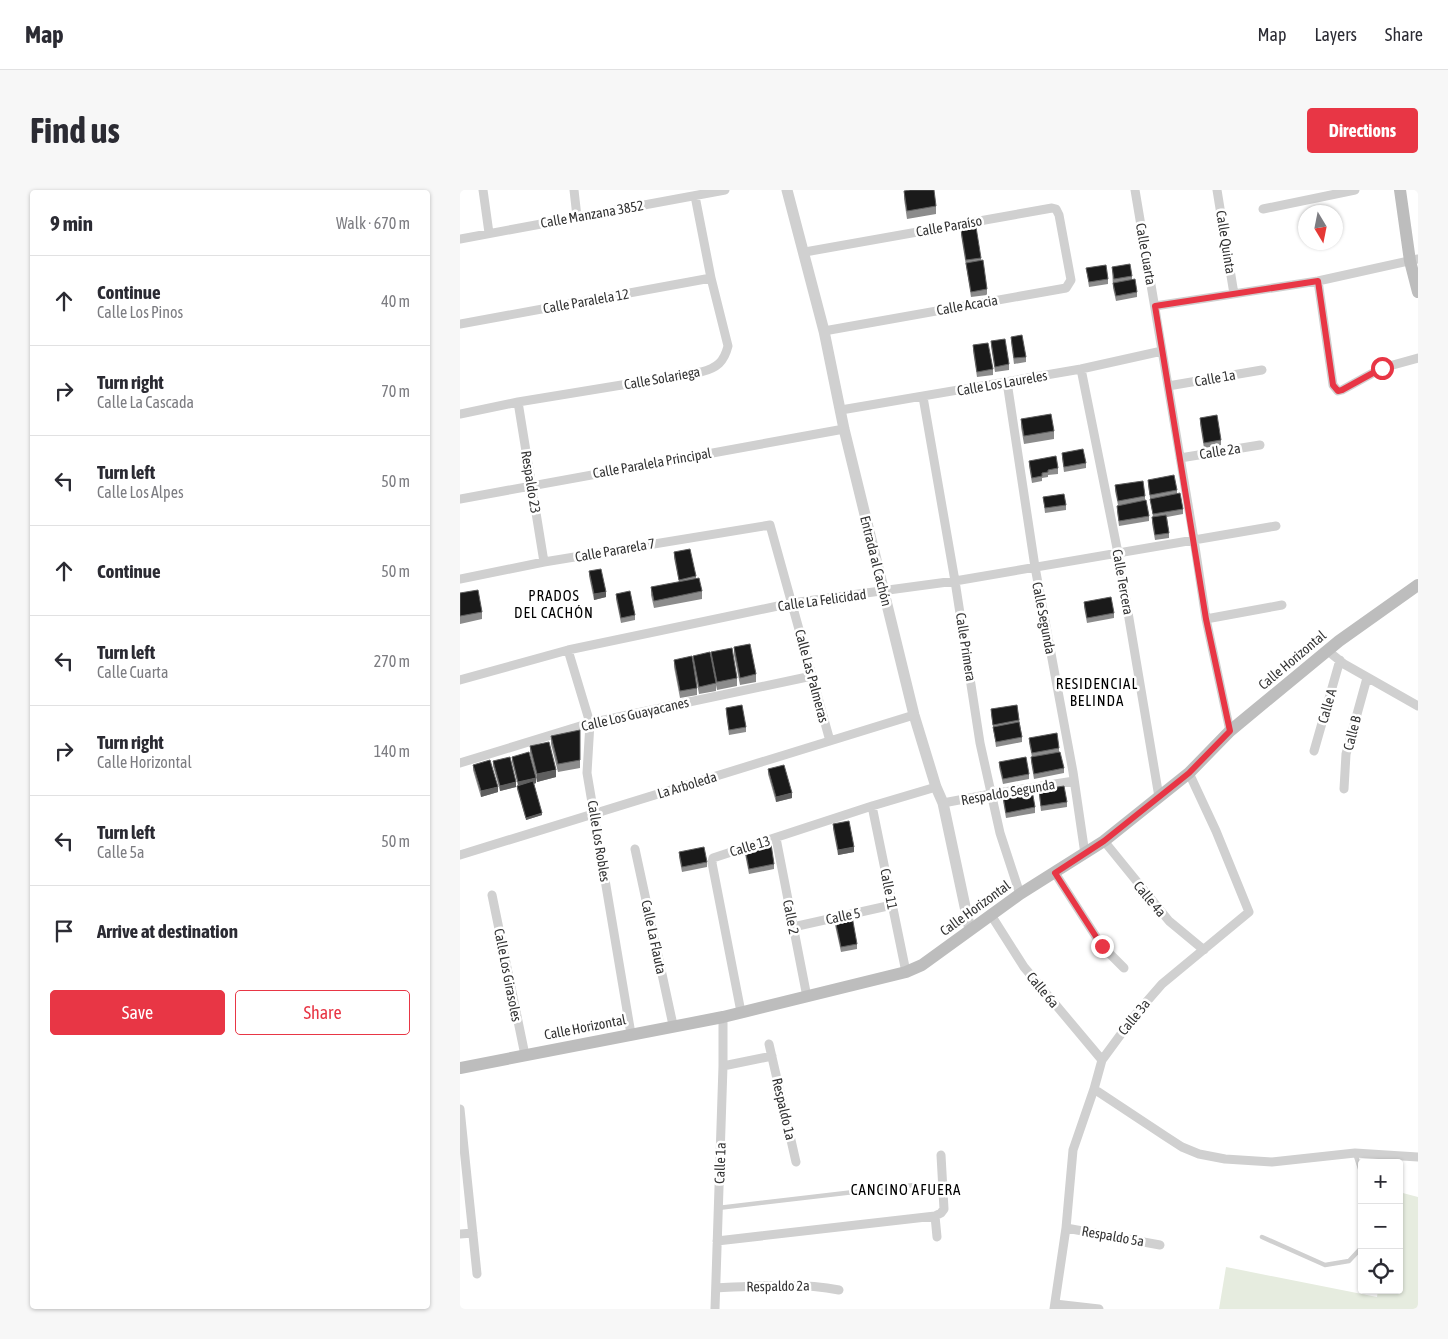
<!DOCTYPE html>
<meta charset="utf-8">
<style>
:root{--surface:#fff;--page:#f7f7f7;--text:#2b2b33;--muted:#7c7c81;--line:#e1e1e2;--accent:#e83645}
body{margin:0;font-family:"Asap Condensed",sans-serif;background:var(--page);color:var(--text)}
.controls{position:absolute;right:15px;bottom:15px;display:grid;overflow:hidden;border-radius:5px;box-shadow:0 1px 4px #0004}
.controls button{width:45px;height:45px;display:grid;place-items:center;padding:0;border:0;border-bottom:1px solid var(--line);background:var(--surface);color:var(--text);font:25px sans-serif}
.compass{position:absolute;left:838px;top:15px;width:45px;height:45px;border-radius:50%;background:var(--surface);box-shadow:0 1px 4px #0004;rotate:170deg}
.stop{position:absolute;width:15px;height:15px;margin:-11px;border:4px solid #e83645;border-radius:50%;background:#fff}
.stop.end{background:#e83645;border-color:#fff;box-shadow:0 1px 5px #0008}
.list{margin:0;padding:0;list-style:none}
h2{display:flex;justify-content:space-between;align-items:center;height:65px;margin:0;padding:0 20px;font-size:21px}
h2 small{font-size:16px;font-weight:400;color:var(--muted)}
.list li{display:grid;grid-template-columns:32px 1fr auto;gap:15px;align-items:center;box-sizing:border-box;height:90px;padding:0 20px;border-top:1px solid var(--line)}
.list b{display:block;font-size:19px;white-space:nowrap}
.list p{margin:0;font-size:16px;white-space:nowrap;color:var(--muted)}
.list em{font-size:16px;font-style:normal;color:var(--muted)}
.actions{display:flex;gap:10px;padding:15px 20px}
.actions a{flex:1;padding:11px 0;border:1px solid var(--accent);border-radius:5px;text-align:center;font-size:18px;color:var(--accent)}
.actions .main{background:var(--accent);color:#fff}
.icon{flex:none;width:28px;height:28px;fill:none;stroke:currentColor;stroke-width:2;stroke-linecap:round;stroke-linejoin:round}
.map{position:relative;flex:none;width:958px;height:1119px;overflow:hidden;border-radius:5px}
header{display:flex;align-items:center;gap:30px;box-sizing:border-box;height:70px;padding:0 25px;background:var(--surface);border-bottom:1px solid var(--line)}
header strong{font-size:24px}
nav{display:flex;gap:28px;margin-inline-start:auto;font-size:18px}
.intro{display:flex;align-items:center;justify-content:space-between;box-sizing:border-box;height:120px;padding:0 30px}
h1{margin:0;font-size:35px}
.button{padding:12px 22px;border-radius:5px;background:var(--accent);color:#fff;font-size:18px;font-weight:700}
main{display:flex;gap:30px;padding:0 30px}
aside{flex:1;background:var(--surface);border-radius:5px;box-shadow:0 1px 4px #0004}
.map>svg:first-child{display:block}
</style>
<header>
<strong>Map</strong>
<nav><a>Map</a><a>Layers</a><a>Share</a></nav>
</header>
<div class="intro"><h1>Find us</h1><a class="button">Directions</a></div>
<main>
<aside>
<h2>9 min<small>Walk · 670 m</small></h2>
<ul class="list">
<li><svg class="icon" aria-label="ahead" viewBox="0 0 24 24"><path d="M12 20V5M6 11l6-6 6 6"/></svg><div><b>Continue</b><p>Calle Los Pinos</p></div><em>40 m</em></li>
<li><svg class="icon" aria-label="right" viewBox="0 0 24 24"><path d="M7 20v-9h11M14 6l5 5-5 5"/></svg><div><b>Turn right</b><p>Calle La Cascada</p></div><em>70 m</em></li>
<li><svg class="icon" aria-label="left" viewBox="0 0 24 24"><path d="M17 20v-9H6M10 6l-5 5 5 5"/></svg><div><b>Turn left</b><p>Calle Los Alpes</p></div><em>50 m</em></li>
<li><svg class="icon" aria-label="ahead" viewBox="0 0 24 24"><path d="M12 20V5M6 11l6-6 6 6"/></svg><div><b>Continue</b></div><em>50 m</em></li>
<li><svg class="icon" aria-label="left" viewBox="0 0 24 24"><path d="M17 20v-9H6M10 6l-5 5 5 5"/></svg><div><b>Turn left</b><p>Calle Cuarta</p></div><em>270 m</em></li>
<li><svg class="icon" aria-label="right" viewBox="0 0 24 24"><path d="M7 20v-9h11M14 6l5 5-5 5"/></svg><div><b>Turn right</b><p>Calle Horizontal</p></div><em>140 m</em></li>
<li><svg class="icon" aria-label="left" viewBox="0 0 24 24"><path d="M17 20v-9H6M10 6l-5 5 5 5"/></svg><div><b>Turn left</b><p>Calle 5a</p></div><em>50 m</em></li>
<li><svg class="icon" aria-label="arrive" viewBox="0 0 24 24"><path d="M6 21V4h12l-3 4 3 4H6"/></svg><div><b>Arrive at destination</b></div></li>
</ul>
<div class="actions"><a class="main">Save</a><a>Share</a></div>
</aside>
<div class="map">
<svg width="958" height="1119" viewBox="0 0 958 1119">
<rect width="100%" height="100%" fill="#fff"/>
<path fill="#e6ecdf" d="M939 1002 958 1007V1119H759L766 1077 917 1107 918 1100H939Z"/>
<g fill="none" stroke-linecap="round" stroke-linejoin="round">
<path stroke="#d0d0d0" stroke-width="4.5" d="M895 963 902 985
M258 1018 454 995
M802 1047 865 1075 889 1071 902 1057"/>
<path stroke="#d0d0d0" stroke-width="9" d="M23 0 29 43
M114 0 117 27
M675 0 734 350 746 429 770 541
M757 0 774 104
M803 19 895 0
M0 49 265 0
M345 62 592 18 596 19 599 25 611 90 606 98 364 141
M858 91 873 195 878 201 882 200 922 178 958 168
M695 116 858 91 958 69
M0 134 251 88
M621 179 658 363 699 607
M547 192 575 377 613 582 625 664
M708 196 802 180
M463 207 495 391 520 553 540 643 560 704
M58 212 84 372
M381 220 621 179 702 161
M0 224 58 212 241 182C257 178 264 172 268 156L251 88 235 6
M720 268 800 255
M0 309 384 239
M0 389 84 372 310 335 370 551
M746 429 822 415
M108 460 130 533 127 583 171 844
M868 461 884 474 958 516
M0 490 108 460 332 413 495 391 816 336
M854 561 880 470
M0 573 130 533 352 486
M884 599 886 564 907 488
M483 613 531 604 614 591
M412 616 446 782
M316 648 347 807
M644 651 709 731 744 760
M175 659 213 835
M0 665 454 525
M595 683 642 756 664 778
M32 705 65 865
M531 725 564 777 642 870
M333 737 432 715
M281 822 252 673 253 668 412 616 476 597
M309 854 336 972
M263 876 312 866
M634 899 705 946 722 957 739 964 765 969 812 972 895 963 958 967
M0 919 17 1084
M475 1026 481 1023 484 1019 481 965
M606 1038 700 1055
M0 1044 13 1043
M257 1051 475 1026 477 1047
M256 1098C297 1096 338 1092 379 1100
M595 1114 639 1119
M255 1119 263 876V827
M594 1119 606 1038 613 960 634 899 642 870 675 825 702 794 789 722 756 641 729 583"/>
<path stroke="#d0d0d0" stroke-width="11" d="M327 0 364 141 384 239 454 525 476 597 483 613 510 740"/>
<path stroke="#bdbdbd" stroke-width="12" d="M940 0 950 71 958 102
M0 878 263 827 446 782 462 775 560 704 644 651 729 583 770 541 879 451 958 395"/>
</g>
<path fill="#8c8c8c" d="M444 1 476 16V24L447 29 444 9Z
M501 40 521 68 527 99V105L511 107 501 45Z
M652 77 672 86V90L677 102V107L656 111 653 98Z
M626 78 648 89V94L629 97Z
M551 147 566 167V172L554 174 551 152Z
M531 151 549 174V180L535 182 531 156Z
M513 155 533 179V185L517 187 513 161Z
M740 228 761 250V255L744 258 740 234Z
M561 229 594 241V249L564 254 561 237Z
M602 263 626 273V278L604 282 602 268Z
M569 271 598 278V284L588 285V287L582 288V291L572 293 569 276Z
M688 290 717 300V304L723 319V324L707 327 709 343V348L695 350 692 333V327H693L688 295Z
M655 295 685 306V310L689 326V331L659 336 657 321V316L658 315 655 301Z
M583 307 606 315V320L585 323Z
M214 362 236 386V388L242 401V409L194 418 191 405V397L219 392 214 368Z
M129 381 146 407 134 410 129 386Z
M0 403 22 422V429L0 434Z
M156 404 175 425V430L161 433 156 409Z
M624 412 654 423V428L627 433 624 417Z
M274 457 296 484V492L280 495 274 465Z
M251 462 277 488V496L257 500 251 470Z
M233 466 256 493V501L239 504 236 488 237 498V505L220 508 214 477V470L233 472Z
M557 515 562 547V552L536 557 531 524V519Z
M266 518 286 537V542L269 545 266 523Z
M120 540V578L98 582 91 554V546Z
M569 548 599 558V562L604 578V583L574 589 571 572 572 567 569 553Z
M70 556 96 587 77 592 70 564Z
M52 567 76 593 74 594 82 625 66 630 57 599V596H58L52 572Z
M33 571 56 597 40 601 33 576Z
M539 572 569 584V589L543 594 539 577Z
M13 575 38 602 21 607 13 580Z
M308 579 332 608 316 612 308 584Z
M579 600 607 612V617L581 621 579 605Z
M543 606 575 617V623L546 628 543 611Z
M373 634 394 662 378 665 373 639Z
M285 659 314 674V679L289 684 285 664Z
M219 662 247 672V677L222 682 219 667Z
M375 730 397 754V759L381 762 375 735Z"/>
<path fill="#5f5f5f" d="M146 402V407L134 410V404Z
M96 580V587L77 592V584Z
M76 588V593L58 598V592Z
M56 592V597L40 601V596Z
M38 597V602L21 607V601Z
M332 603V608L316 612V607Z
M82 623V625L66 630V628Z
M394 657V662L378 665V660Z"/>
<path fill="#1a1a1a" stroke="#5f5f5f" d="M450 0H474L476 16 447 21 444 1Z
M516 37 521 68 506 70 501 40Z
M523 70 527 99 511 102 506 73Z
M670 74 672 86 654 89 652 77Z
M646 75 648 89 629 92 626 78Z
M675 89 677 102 656 106 653 93Z
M562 145 566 167 554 168 551 147Z
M545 149 549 174 535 177 531 151Z
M528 153 533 179 517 182 513 155Z
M591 224 594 241 564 246 561 229Z
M757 225 761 250 744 253 740 228Z
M623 259 626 273 604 277 602 263Z
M596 266 598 278 588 280V282L582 283V286L572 288 569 271Z
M714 285 717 300 690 305 688 290Z
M683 291 685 306 658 311 655 295Z
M720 303 723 319 693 324 690 309Z
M604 304 606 315 585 318 583 307Z
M686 310 689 326 659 331 657 316Z
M706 325 709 343 695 345 692 327Z
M230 359 236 386 219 390 214 362Z
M141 379 146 402 134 404 129 381Z
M239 388 242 401 194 411 191 397Z
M18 400 22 422 0 426V403Z
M170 401 175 425 161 428 156 404Z
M651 407 654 423 627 428 624 412Z
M290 454 296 484 280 488 274 457Z
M272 458 277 488 257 492 251 462Z
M250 462 256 493 239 497 233 466Z
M232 466 237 498 220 501 214 470Z
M282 515 286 537 269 540 266 518Z
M557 515 559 530 533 535 531 519Z
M559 532 562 547 536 552 533 537Z
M120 540V570L98 574 91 546Z
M597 543 599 558 572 563 569 548Z
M89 552 96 580 77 584 70 556Z
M69 562 76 588 58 592 52 567Z
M600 562 604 578 574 584 571 567Z
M50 567 56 592 40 596 33 571Z
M566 567 569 584 543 589 539 572Z
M30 570 38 597 21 601 13 575Z
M324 575 332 603 316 607 308 579Z
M73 591 82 623 66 628 57 596Z
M604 596 607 612 581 616 579 600Z
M572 600 575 617 546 623 543 606Z
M389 631 394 657 378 660 373 634Z
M311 654 314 674 289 679 285 659Z
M244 657 247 672 222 677 219 662Z
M392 726 397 754 381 757 375 730Z"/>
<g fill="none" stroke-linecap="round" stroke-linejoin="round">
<path stroke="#e83645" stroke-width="6" d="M642 756 595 683 644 651 729 583 770 541 746 429 695 116 858 91 873 195 878 201 882 200 922 178"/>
</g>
<g text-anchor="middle" stroke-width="5" stroke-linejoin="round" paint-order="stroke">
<g font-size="14" fill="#333" stroke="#fff">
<text transform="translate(132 24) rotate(-10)" y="5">Calle Manzana 3852</text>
<text transform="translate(489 36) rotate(-10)" y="5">Calle Paraíso</text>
<text transform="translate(766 52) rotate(81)" y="5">Calle Quinta</text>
<text transform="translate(686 64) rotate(80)" y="5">Calle Cuarta</text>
<text transform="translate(126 111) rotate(-10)" y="5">Calle Paralela 12</text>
<text transform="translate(507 115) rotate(-10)" y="5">Calle Acacia</text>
<text transform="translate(202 188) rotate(-10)" y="5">Calle Solariega</text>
<text transform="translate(755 188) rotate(-10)" y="5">Calle 1a</text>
<text transform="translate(542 193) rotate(-10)" y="5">Calle Los Laureles</text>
<text transform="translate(760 261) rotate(-9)" y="5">Calle 2a</text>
<text transform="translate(192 273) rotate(-10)" y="5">Calle Paralela Principal</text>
<text transform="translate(71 292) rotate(81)" y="5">Respaldo 23</text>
<text transform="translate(155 360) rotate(-10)" y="5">Calle Pararela 7</text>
<text transform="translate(416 371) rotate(76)" y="5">Entrada al Cachón</text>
<text transform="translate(663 392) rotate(80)" y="5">Calle Tercera</text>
<text transform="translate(362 410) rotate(-8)" y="5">Calle La Felicidad</text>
<text transform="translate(584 428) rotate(79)" y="5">Calle Segunda</text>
<text transform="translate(506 457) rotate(81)" y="5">Calle Primera</text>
<text transform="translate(832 470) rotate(-40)" y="5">Calle Horizontal</text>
<text transform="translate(352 486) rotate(75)" y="5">Calle Las Palmeras</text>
<text transform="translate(867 516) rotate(-74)" y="5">Calle A</text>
<text transform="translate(175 524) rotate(-13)" y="5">Calle Los Guayacanes</text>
<text transform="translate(892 543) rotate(-76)" y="5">Calle B</text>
<text transform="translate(227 595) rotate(-17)" y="5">La Arboleda</text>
<text transform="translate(548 602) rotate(-10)" y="5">Respaldo Segunda</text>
<text transform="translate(139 651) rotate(81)" y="5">Calle Los Robles</text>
<text transform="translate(290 656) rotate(-17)" y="5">Calle 13</text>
<text transform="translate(429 699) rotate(79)" y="5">Calle 11</text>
<text transform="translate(690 709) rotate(50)" y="5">Calle 4a</text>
<text transform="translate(515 718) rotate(-36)" y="5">Calle Horizontal</text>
<text transform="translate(383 726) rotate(-12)" y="5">Calle 5</text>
<text transform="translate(331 727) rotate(79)" y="5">Calle 2</text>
<text transform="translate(194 747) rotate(78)" y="5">Calle La Flauta</text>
<text transform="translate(48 785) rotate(79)" y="5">Calle Los Girasoles</text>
<text transform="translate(583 800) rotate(50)" y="5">Calle 6a</text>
<text transform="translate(674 827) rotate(-51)" y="5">Calle 3a</text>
<text transform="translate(125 837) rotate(-11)" y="5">Calle Horizontal</text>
<text transform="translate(324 919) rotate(77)" y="5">Respaldo 1a</text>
<text transform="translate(260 973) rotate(-88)" y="5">Calle 1a</text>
<text transform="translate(653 1046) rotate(10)" y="5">Respaldo 5a</text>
<text transform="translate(318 1096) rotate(-1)" y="5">Respaldo 2a</text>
</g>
<g font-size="15" letter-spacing="1" fill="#000" stroke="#fff">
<text x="94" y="411">PRADOS<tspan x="94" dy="17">DEL CACHÓN</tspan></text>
<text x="637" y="499">RESIDENCIAL<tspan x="637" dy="17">BELINDA</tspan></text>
<text x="446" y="1005">CANCINO AFUERA</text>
</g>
</g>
</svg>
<div class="controls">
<button>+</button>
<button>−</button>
<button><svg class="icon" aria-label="locate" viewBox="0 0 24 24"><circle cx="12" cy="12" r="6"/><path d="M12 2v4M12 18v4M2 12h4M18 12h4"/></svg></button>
</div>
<svg class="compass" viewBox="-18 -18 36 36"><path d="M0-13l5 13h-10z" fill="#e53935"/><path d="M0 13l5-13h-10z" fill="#7c7c81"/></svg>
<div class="stop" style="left:922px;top:178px"></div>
<div class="stop end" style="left:642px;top:756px"></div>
</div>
</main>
